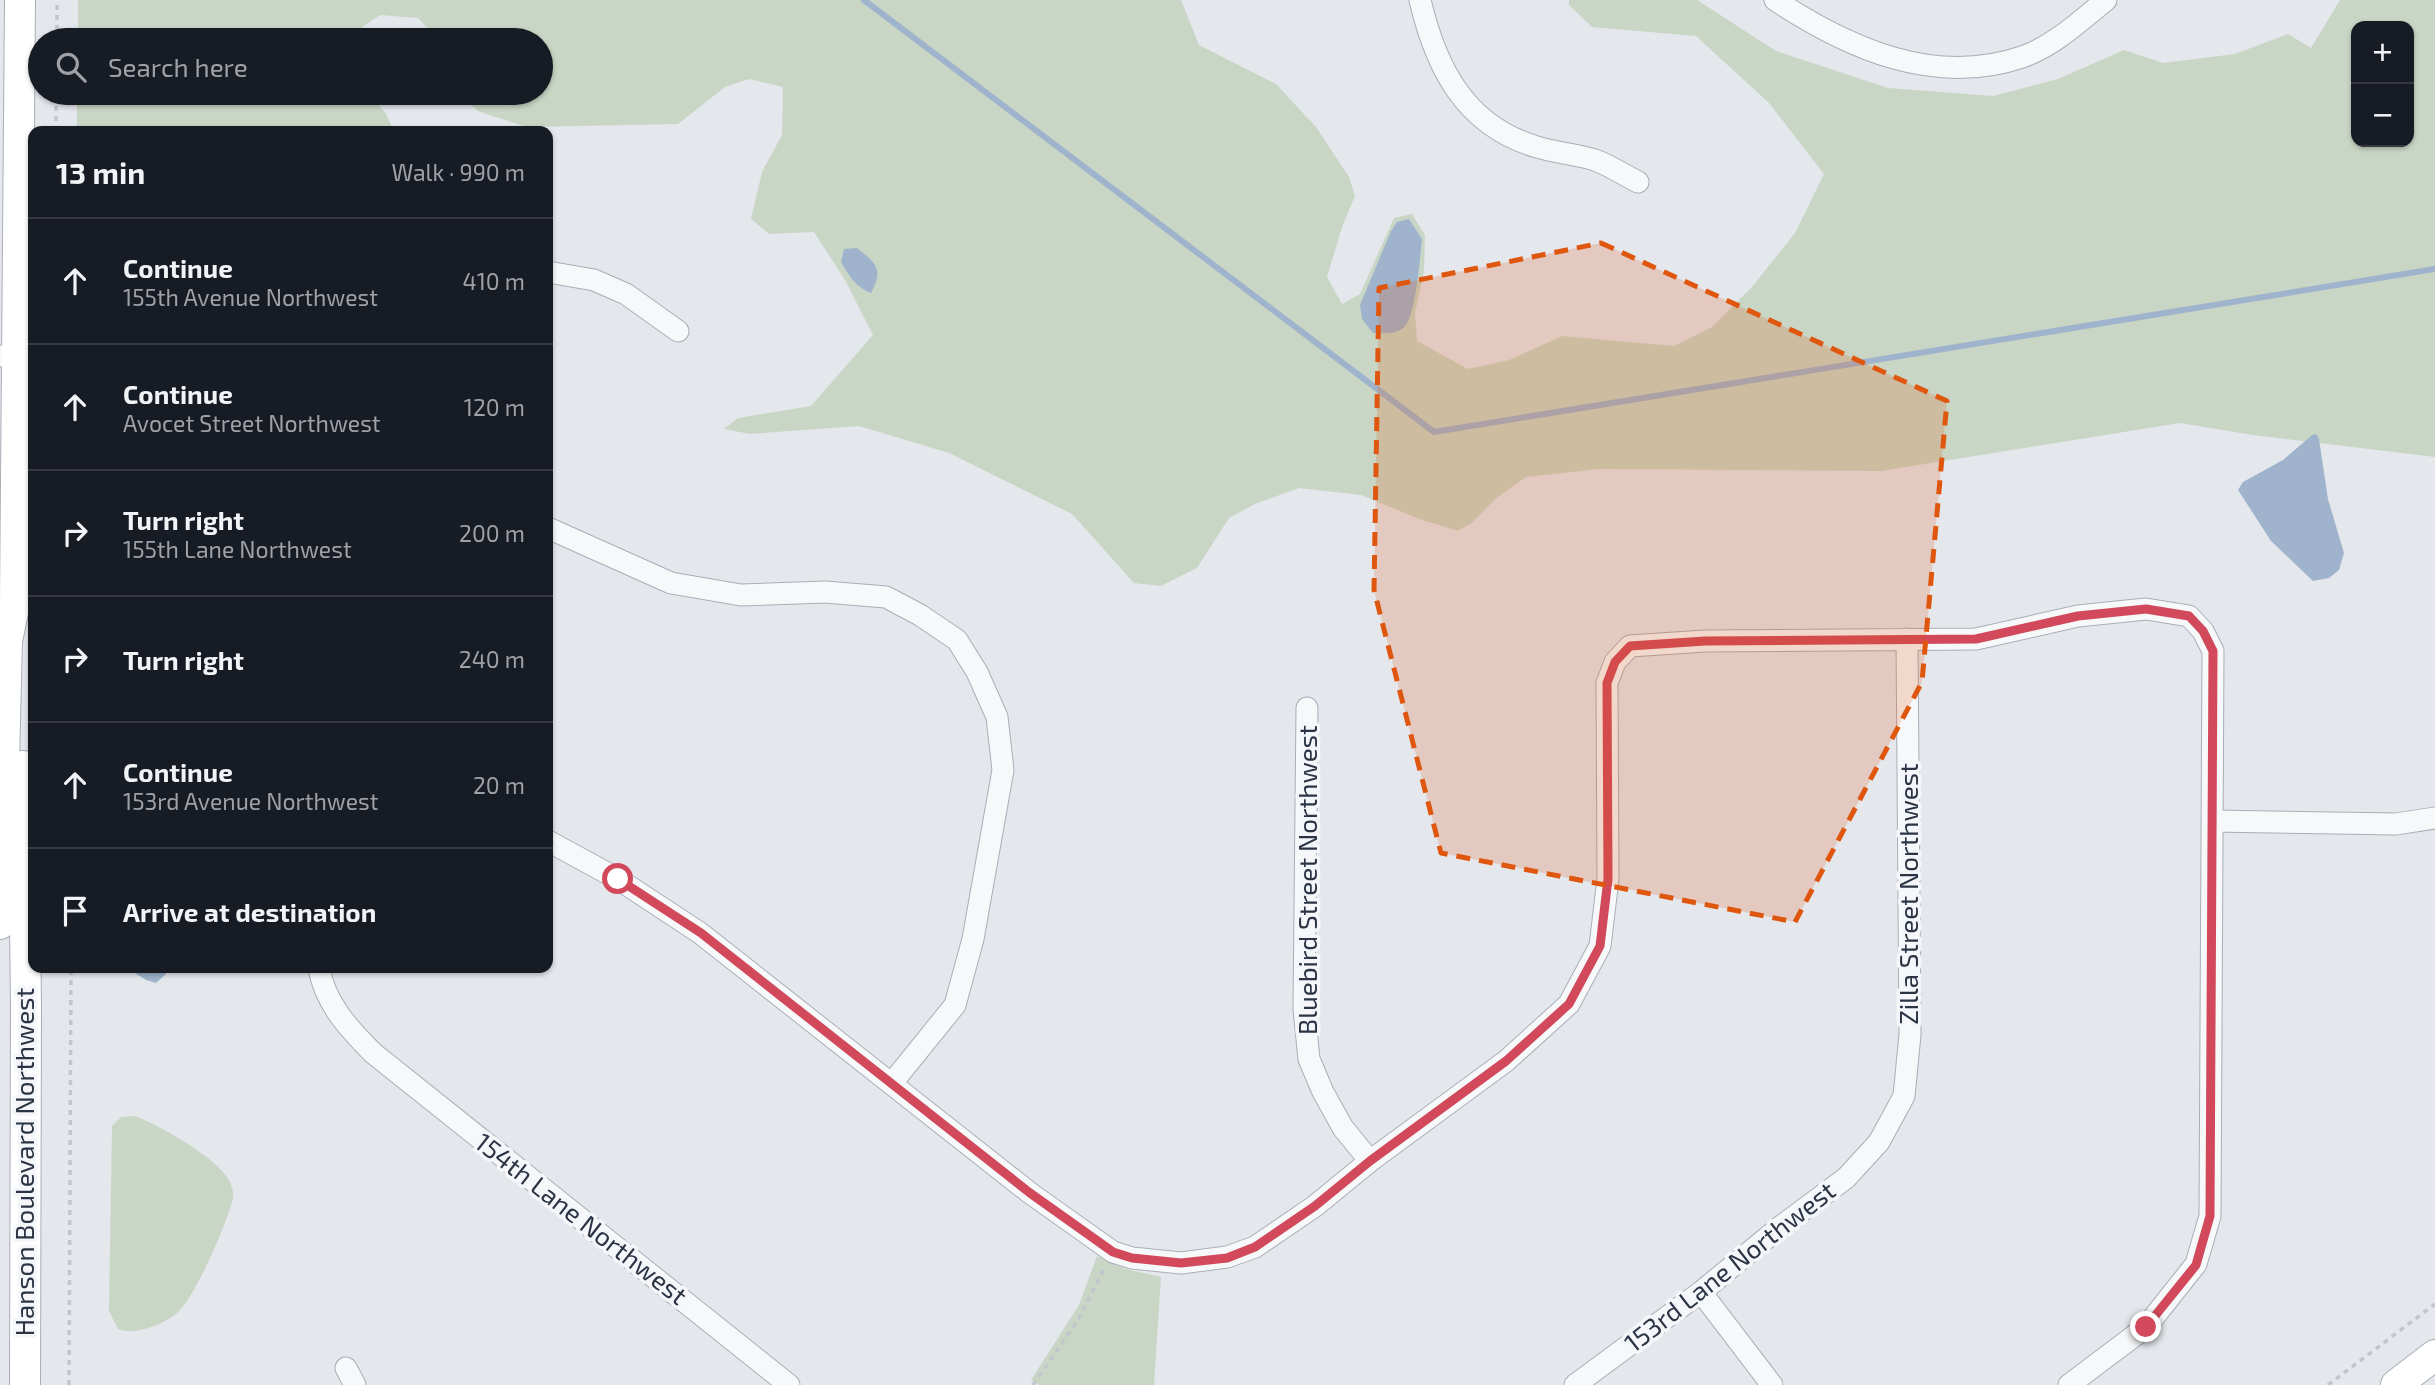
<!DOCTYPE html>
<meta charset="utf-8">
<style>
:root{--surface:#171b24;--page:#242831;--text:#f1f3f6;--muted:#9ea1a6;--line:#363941}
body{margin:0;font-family:"Exo 2",sans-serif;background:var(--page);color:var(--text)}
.controls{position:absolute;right:21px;top:21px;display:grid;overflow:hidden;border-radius:14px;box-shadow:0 2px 5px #0004}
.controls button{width:63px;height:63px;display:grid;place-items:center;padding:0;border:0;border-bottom:2px solid var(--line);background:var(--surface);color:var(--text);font:35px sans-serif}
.stop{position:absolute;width:21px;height:21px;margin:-16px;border:5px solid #d1495b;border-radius:50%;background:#fff}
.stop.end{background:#d1495b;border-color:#fff;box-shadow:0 2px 7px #0008}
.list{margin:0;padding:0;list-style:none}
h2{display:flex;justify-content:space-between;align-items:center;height:91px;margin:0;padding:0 28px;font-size:30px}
h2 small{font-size:23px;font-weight:400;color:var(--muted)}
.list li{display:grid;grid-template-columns:46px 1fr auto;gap:21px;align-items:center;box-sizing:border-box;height:126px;padding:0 28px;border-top:2px solid var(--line)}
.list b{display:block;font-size:26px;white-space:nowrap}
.list p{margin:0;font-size:23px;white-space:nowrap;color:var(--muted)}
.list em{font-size:23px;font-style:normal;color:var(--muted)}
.icon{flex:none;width:38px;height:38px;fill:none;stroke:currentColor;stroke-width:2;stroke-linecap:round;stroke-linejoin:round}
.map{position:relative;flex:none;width:2435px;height:1385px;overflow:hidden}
.search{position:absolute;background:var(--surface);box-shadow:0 2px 5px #0004;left:28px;top:28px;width:525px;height:77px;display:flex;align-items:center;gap:18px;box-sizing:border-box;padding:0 24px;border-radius:38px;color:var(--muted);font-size:26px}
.panel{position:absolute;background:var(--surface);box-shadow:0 2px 5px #0004;left:28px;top:126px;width:525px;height:847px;border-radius:14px}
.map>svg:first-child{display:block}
</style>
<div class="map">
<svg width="2435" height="1385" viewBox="0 0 2435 1385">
<rect width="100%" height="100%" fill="#e4e7ec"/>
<path fill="#c9d6c5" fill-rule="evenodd" d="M78 0H1181L1199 45 1276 84 1316 127 1349 177 1355 196 1342 227 1327 277 1342 304 1360 294 1394 218 1412 214 1425 235 1424 271 1415 313 1417 341 1468 369 1509 360 1562 336 1674 346 1712 327 1752 287 1795 233 1824 174 1769 103 1696 36 1592 27 1569 5V0H1697L1776 51 1888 88 1993 96 2058 79 2124 50 2163 63 2235 54 2288 34 2311 48 2340 0H2435V457L2253 435 2180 423 1881 471 1600 469 1526 477 1494 500 1473 522 1458 531 1419 519 1361 495 1299 488 1255 504 1229 518 1197 568 1161 586 1134 583 1072 514 949 453 859 426 750 434 724 429 738 418 811 406 873 335 845 280 814 232 769 234 751 219 762 172 782 135 783 87 749 79 725 87 678 124 527 127 480 112 456 93H541V40H439L418 18 380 15 352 34V40H78ZM2356 26H2409V142H2356Z
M77 93H369L386 114 394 131H77Z
M135 1116C159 1125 220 1159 230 1182 232 1187 234 1193 233 1198 228 1221 195 1298 177 1313 165 1324 134 1336 118 1329L109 1311 112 1126 121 1117Z
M1097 1256 1125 1269 1161 1277 1154 1385H1039L1031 1380 1079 1305Z"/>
<path fill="#9fb4cc" d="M1409 219 1422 239C1420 257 1416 314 1405 326 1398 335 1383 333 1373 333L1362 319 1360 305 1391 231 1397 222Z
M857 248C876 263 884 269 871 293 856 288 848 274 841 262L844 249Z
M2316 434 2319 439 2328 499 2344 553 2339 570 2329 578 2313 581 2271 541 2238 490 2243 482 2283 460 2312 435Z
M127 968H165L166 974 156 983 146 980Z"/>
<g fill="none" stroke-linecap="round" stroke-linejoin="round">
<path stroke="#9fb4cc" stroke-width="6" d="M864 0 1434 432 2435 269"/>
<defs>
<path id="street" d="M1420 0C1436 68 1465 126 1537 147 1556 153 1576 154 1595 160 1609 165 1624 175 1638 182
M1775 0C1848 48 1934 87 2022 57 2054 46 2080 21 2106 0
M548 272 594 280 626 294 678 331
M0 356H33
M548 528 671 583 741 595 825 592 886 597 920 615 957 640 977 672 997 717 1003 770 973 939 955 1005 892 1083
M1307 708 1304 1009 1309 1059 1323 1092 1343 1128 1370 1161
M2212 821 2396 824 2435 818
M548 841 618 879 700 933 1030 1193 1113 1252 1132 1258 1181 1263 1227 1257 1255 1247 1315 1206 1370 1161 1506 1061 1569 1004 1600 946 1608 879 1607 683 1615 662 1630 646 1705 641 1976 639 2078 616 2146 609 2189 616 2203 631 2213 651 2210 1216 2196 1264 2146 1327 2069 1385
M319 968C325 1003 348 1028 373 1053L789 1385
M1701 1292 1772 1385
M346 1368 355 1385
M1575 1385 1701 1292 1780 1227 1846 1178 1879 1142 1904 1096 1910 1035 1907 639"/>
<path id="secondary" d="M23 766 26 1005 25 1385
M0 924 7 641 15 603 20 0
M2396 1385 2435 1355"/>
</defs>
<use href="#street" stroke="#a9aeb7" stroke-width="23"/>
<use href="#secondary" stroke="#a9aeb7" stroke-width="32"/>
<path stroke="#c2c5cb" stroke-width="3.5" stroke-dasharray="5 5" stroke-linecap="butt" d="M57 40V0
M56 131V93
M69 1385 71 968
M1033 1385 1078 1320 1104 1269
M2328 1385 2435 1304"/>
<use href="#street" stroke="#f7f8fa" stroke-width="21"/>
<use href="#secondary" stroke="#fff" stroke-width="30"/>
</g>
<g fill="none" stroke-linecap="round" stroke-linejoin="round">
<path stroke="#d1495b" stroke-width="9" d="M618 879 701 933 1030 1193 1113 1252 1132 1258 1181 1263 1227 1258 1255 1247 1315 1206 1370 1161 1506 1061 1569 1004 1600 946 1608 879 1607 683 1615 662 1630 646 1705 641 1976 639 2078 616 2146 609 2189 616 2203 631 2213 651 2210 1216 2196 1265 2146 1327"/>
</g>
<path fill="#df570f" fill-opacity="0.2" stroke="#df570f" stroke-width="5" stroke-dasharray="14 9" stroke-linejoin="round" d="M1601 243 1947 401 1922 682 1795 922 1441 853 1374 590 1379 288Z"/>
<g text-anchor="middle" stroke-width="7" stroke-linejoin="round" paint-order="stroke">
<g font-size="26" fill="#2b3445" stroke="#f4f6f9">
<text transform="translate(1308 880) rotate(-90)" y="9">Bluebird Street Northwest</text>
<text transform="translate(1909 894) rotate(-90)" y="9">Zilla Street Northwest</text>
<text transform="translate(25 1162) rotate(-90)" y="9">Hanson Boulevard Northwest</text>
<text transform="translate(581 1219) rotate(38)" y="9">154th Lane Northwest</text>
<text transform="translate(1730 1267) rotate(-38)" y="9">153rd Lane Northwest</text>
</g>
</g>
</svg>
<div class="controls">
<button>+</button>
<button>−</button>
</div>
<div class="stop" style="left:618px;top:879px"></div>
<div class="stop end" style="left:2146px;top:1327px"></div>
<div class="search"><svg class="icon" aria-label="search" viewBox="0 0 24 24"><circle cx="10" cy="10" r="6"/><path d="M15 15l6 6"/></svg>Search here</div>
<section class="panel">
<h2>13 min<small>Walk · 990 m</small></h2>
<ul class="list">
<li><svg class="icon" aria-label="ahead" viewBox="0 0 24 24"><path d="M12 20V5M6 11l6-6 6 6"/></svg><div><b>Continue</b><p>155th Avenue Northwest</p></div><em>410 m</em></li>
<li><svg class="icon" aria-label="ahead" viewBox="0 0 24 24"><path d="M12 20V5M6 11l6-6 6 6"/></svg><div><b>Continue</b><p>Avocet Street Northwest</p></div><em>120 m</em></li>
<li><svg class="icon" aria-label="right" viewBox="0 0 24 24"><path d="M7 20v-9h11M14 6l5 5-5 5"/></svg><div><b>Turn right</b><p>155th Lane Northwest</p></div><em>200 m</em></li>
<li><svg class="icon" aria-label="right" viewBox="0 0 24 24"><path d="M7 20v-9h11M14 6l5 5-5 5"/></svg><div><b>Turn right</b></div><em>240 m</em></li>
<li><svg class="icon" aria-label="ahead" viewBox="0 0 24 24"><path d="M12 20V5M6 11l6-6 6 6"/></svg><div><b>Continue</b><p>153rd Avenue Northwest</p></div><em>20 m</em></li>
<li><svg class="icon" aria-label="arrive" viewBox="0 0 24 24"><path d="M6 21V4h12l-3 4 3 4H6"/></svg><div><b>Arrive at destination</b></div></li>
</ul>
</section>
</div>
